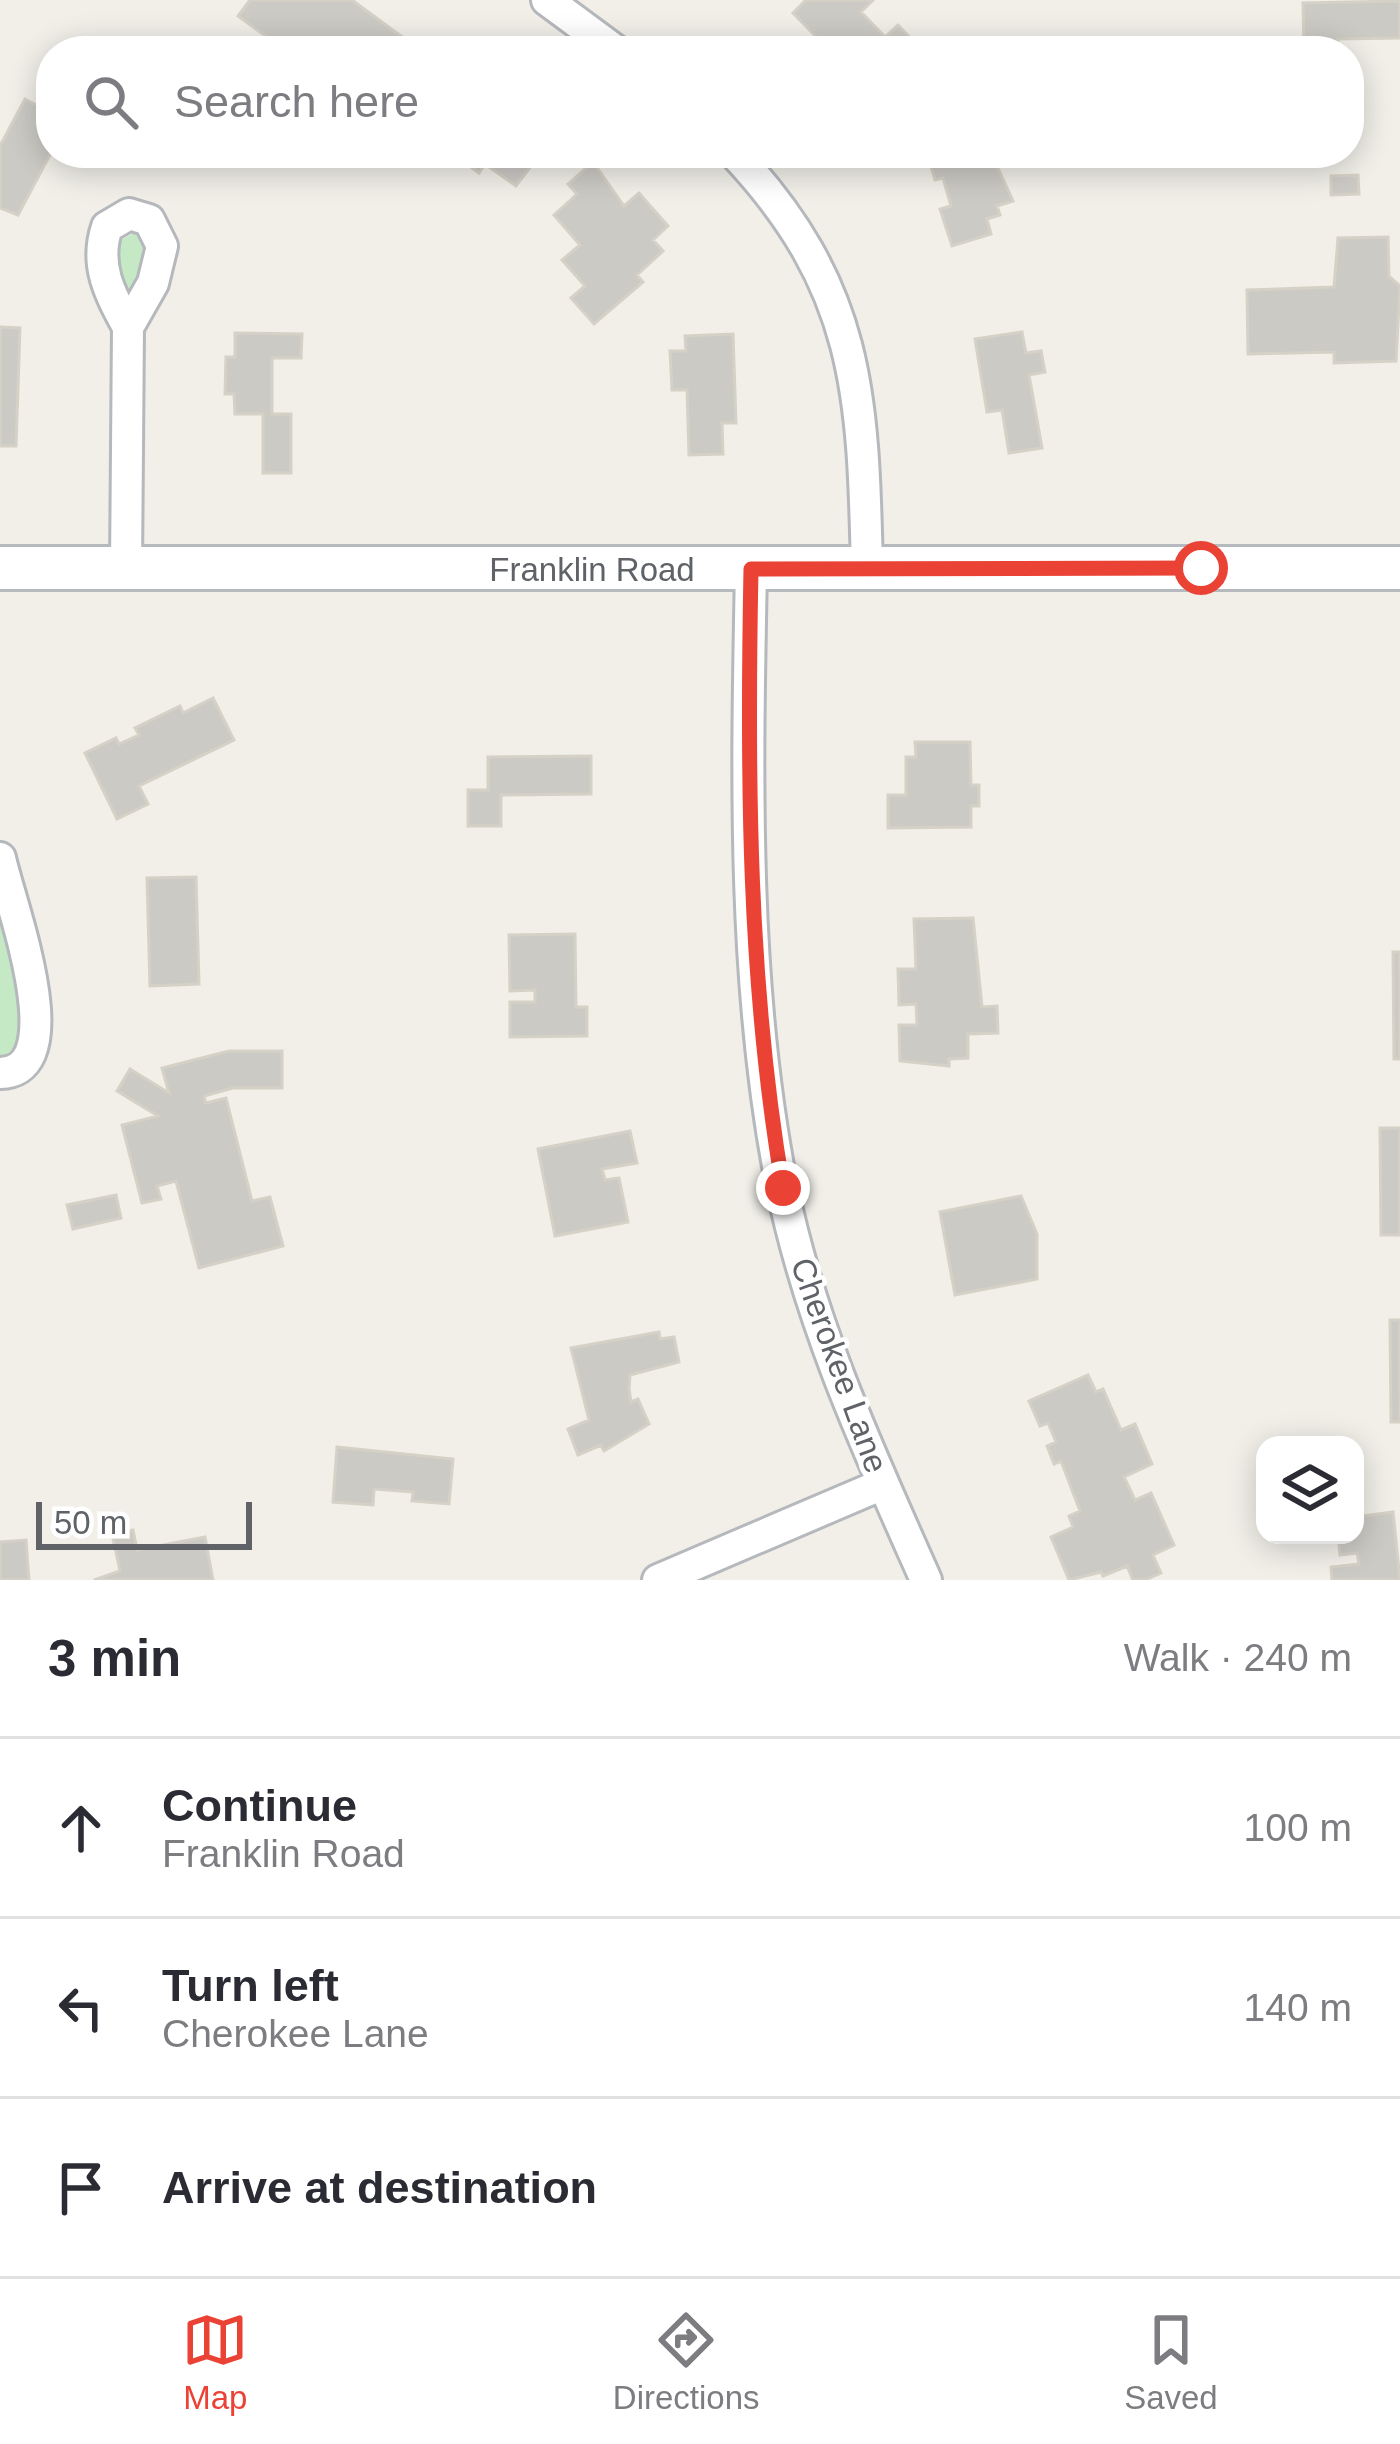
<!DOCTYPE html>
<meta charset="utf-8">
<style>
:root{--surface:#fff;--page:#f2f2f3;--text:#2b2b33;--muted:#7c7c81;--line:#e1e1e2;--accent:#ea4335}
body{margin:0;font-family:Arial,sans-serif;background:var(--page);color:var(--text)}
.controls{position:absolute;right:36px;bottom:36px;display:grid;overflow:hidden;border-radius:24px;box-shadow:0 6px 30px #0003}
.controls button{width:108px;height:108px;display:grid;place-items:center;padding:0;border:0;border-bottom:3px solid var(--line);background:var(--surface);color:var(--text);font:60px sans-serif}
.scale{position:absolute;left:36px;bottom:30px;width:216px;box-sizing:border-box;padding-left:12px;border:6px solid #5f6368;border-top:0;font-size:33px;line-height:42px;white-space:nowrap;color:#5f6368;-webkit-text-stroke:9px #fff;paint-order:stroke}
.stop{position:absolute;width:36px;height:36px;margin:-27px;border:9px solid #ea4335;border-radius:50%;background:#fff}
.stop.end{background:#ea4335;border-color:#fff;box-shadow:0 3px 12px #0008}
.list{margin:0;padding:0;list-style:none}
h2{display:flex;justify-content:space-between;align-items:center;height:156px;margin:0;padding:0 48px;font-size:51px}
h2 small{font-size:39px;font-weight:400;color:var(--muted)}
.list li{display:grid;grid-template-columns:78px 1fr auto;gap:36px;align-items:center;box-sizing:border-box;height:180px;padding:0 48px;border-top:3px solid var(--line)}
.list b{display:block;font-size:45px;white-space:nowrap}
.list p{margin:0;font-size:39px;white-space:nowrap;color:var(--muted)}
.list em{font-size:39px;font-style:normal;color:var(--muted)}
.icon{flex:none;width:66px;height:66px;fill:none;stroke:currentColor;stroke-width:2;stroke-linecap:round;stroke-linejoin:round}
.map{position:relative;flex:none;width:1400px;height:1580px;overflow:hidden}
.search{position:absolute;background:var(--surface);box-shadow:0 6px 30px #0003;left:36px;right:36px;top:36px;height:132px;display:flex;align-items:center;gap:30px;box-sizing:border-box;padding:0 42px;border-radius:48px;color:var(--muted);font-size:45px}
.sheet{height:696px;background:var(--surface)}
nav{display:flex;justify-content:space-around;align-items:center;box-sizing:border-box;height:168px;border-top:3px solid var(--line);background:var(--surface);font-size:33px;color:var(--muted)}
nav a{display:grid;justify-items:center;gap:6px}
nav .on{color:var(--accent)}
.map>svg:first-child{display:block}
</style>
<div class="map">
<svg width="1400" height="1580" viewBox="0 0 1400 1580">
<rect width="100%" height="100%" fill="#f1efe8"/>
<path fill="#c5e8c5" d="M136 232 150 251 131 300 120 288 115 243Z
M0 909C9 946 49 1038 0 1057Z"/>
<path fill="#cccac5" stroke="#d6d1c6" stroke-width="3" d="M250 0H352L412 44 407 51H347L333 41 329 47 318 40 310 51 287 44 283 49 238 16Z
M806 0H873L861 12 885 37 898 25 923 51H830L793 13Z
M1400 1V38L1338 39V51H1304L1303 3Z
M25 99 51 113V153L18 215 0 208V146Z
M452 153H541L516 186 485 164 479 173Z
M927 153H991L1013 201 997 206 1000 215 987 219 991 234 952 246 940 209 951 206 943 178 935 180Z
M593 162 624 206 639 193 668 226 653 240 663 251 637 275 643 282 594 324 571 298 585 286 562 260 580 245 554 215 577 194 568 184Z
M1358 175 1359 194 1331 195V176Z
M1388 237 1389 276 1400 286 1396 361 1334 363V352L1248 354 1247 290 1334 287 1338 238Z
M0 327 20 328 16 446H0Z
M1022 332 1026 353 1041 351 1045 372 1029 375 1042 448 1009 453 1002 410 987 412 975 339Z
M235 333 302 334 301 358H272V414H291V473H263V414H235L234 394H225L226 357H235Z
M733 334 736 423H722L723 454 689 455 687 390H672L670 351H686L685 336Z
M213 698 234 740 139 786 148 804 117 819 85 753 116 738 119 744 139 735 135 728 180 706 183 713Z
M915 742H970L971 785H979V806H971V827L888 828V795H906V757H916Z
M591 756V794L501 795V826H468V790H488V757Z
M196 877 199 984 150 986 147 878Z
M973 918 982 1007 997 1006 998 1033 968 1034V1058L949 1059V1066L900 1061 899 1025H917L916 1004 899 1005 898 969H916L914 919Z
M575 934 576 1007H587V1036L510 1037V1002H535V990L510 991 509 935Z
M1393 952H1400V1059H1394Z
M229 1051H282V1088H233L204 1096 206 1103 226 1098 252 1201 270 1197 283 1246 199 1268 176 1181 157 1186 161 1199 142 1203 122 1125 158 1116 117 1091 130 1069 169 1093 162 1068Z
M1380 1128H1400V1235H1381Z
M630 1131 637 1163 602 1169 605 1180 619 1178 628 1222 555 1236 538 1149Z
M116 1195 121 1218 73 1229 67 1205Z
M1021 1196 1037 1234V1279L955 1295 940 1212Z
M1390 1320H1400V1422H1391Z
M659 1332 660 1339 674 1337 679 1362 630 1375 629 1389 631 1402 638 1399 649 1424 604 1451 601 1445 578 1455 568 1429 589 1420 571 1348Z
M1088 1375 1096 1392 1103 1389 1121 1430 1135 1424 1152 1464 1124 1477 1135 1500 1151 1493 1174 1545 1153 1555 1161 1573 1145 1580H1133L1127 1566 1103 1576 1101 1572 1069 1580 1051 1537 1073 1527 1069 1516 1080 1511 1061 1461 1054 1464 1047 1446 1056 1442 1048 1423 1040 1426 1029 1401Z
M337 1447 453 1459 449 1504 412 1501 413 1492 374 1489 373 1505 333 1502Z
M1393 1512 1400 1580H1332L1331 1567 1359 1564 1357 1553 1340 1555 1338 1535H1355V1517Z
M133 1530 137 1550 205 1537 213 1580H94L120 1571 112 1534Z
M26 1540 29 1580H0V1542Z"/>
<g fill="none" stroke-linecap="round" stroke-linejoin="round">
<defs>
<path id="street" d="M547 0 616 51
M734 153C860 287 863 394 867 570
M126 569 128 327 153 283 162 246 149 220 129 214 107 227C94 265 110 294 128 327
M751 569C747 773 742 986 782 1187 810 1325 869 1452 926 1580
M0 858C9 901 75 1072 0 1073
M658 1580 883 1484"/>
<path id="secondary" d="M0 568H1400"/>
</defs>
<use href="#street" stroke="#b5b8bc" stroke-width="36"/>
<use href="#secondary" stroke="#b6babf" stroke-width="48"/>
<use href="#street" stroke="#fff" stroke-width="30"/>
<use href="#secondary" stroke="#fff" stroke-width="42"/>
</g>
<g fill="none" stroke-linecap="round" stroke-linejoin="round">
<path stroke="#ea4335" stroke-width="15" d="M783 1188C748 984 747 776 751 569L1201 568"/>
</g>
<g text-anchor="middle" stroke-width="9" stroke-linejoin="round" paint-order="stroke">
<g font-size="33" fill="#5f6368" stroke="#fff">
<text x="592" y="581">Franklin Road</text>
<text transform="translate(840 1365) rotate(70)" y="12">Cherokee Lane</text>
</g>
</g>
</svg>
<div class="controls">
<button><svg class="icon" aria-label="layers" viewBox="0 0 24 24"><path d="M12 4l9 5-9 5-9-5zM3 14l9 5 9-5"/></svg></button>
</div>
<div class="scale">50 m</div>
<div class="stop" style="left:1201px;top:568px"></div>
<div class="stop end" style="left:783px;top:1188px"></div>
<div class="search"><svg class="icon" aria-label="search" viewBox="0 0 24 24"><circle cx="10" cy="10" r="6"/><path d="M15 15l6 6"/></svg>Search here</div>
</div>
<section class="sheet">
<h2>3 min<small>Walk · 240 m</small></h2>
<ul class="list">
<li><svg class="icon" aria-label="ahead" viewBox="0 0 24 24"><path d="M12 20V5M6 11l6-6 6 6"/></svg><div><b>Continue</b><p>Franklin Road</p></div><em>100 m</em></li>
<li><svg class="icon" aria-label="left" viewBox="0 0 24 24"><path d="M17 20v-9H6M10 6l-5 5 5 5"/></svg><div><b>Turn left</b><p>Cherokee Lane</p></div><em>140 m</em></li>
<li><svg class="icon" aria-label="arrive" viewBox="0 0 24 24"><path d="M6 21V4h12l-3 4 3 4H6"/></svg><div><b>Arrive at destination</b></div></li>
</ul>
</section>
<nav>
<a class="on"><svg class="icon" aria-label="map" viewBox="0 0 24 24"><path d="M3 6l6-2 6 2 6-2v14l-6 2-6-2-6 2zM9 4v14M15 6v14"/></svg>Map</a>
<a><svg class="icon" aria-label="directions" viewBox="0 0 24 24"><path d="M12 3l9 9-9 9-9-9zM9 14v-3h6M13 9l2 2-2 2"/></svg>Directions</a>
<a><svg class="icon" aria-label="saved" viewBox="0 0 24 24"><path d="M7 4h10v16l-5-4-5 4z"/></svg>Saved</a>
</nav>
